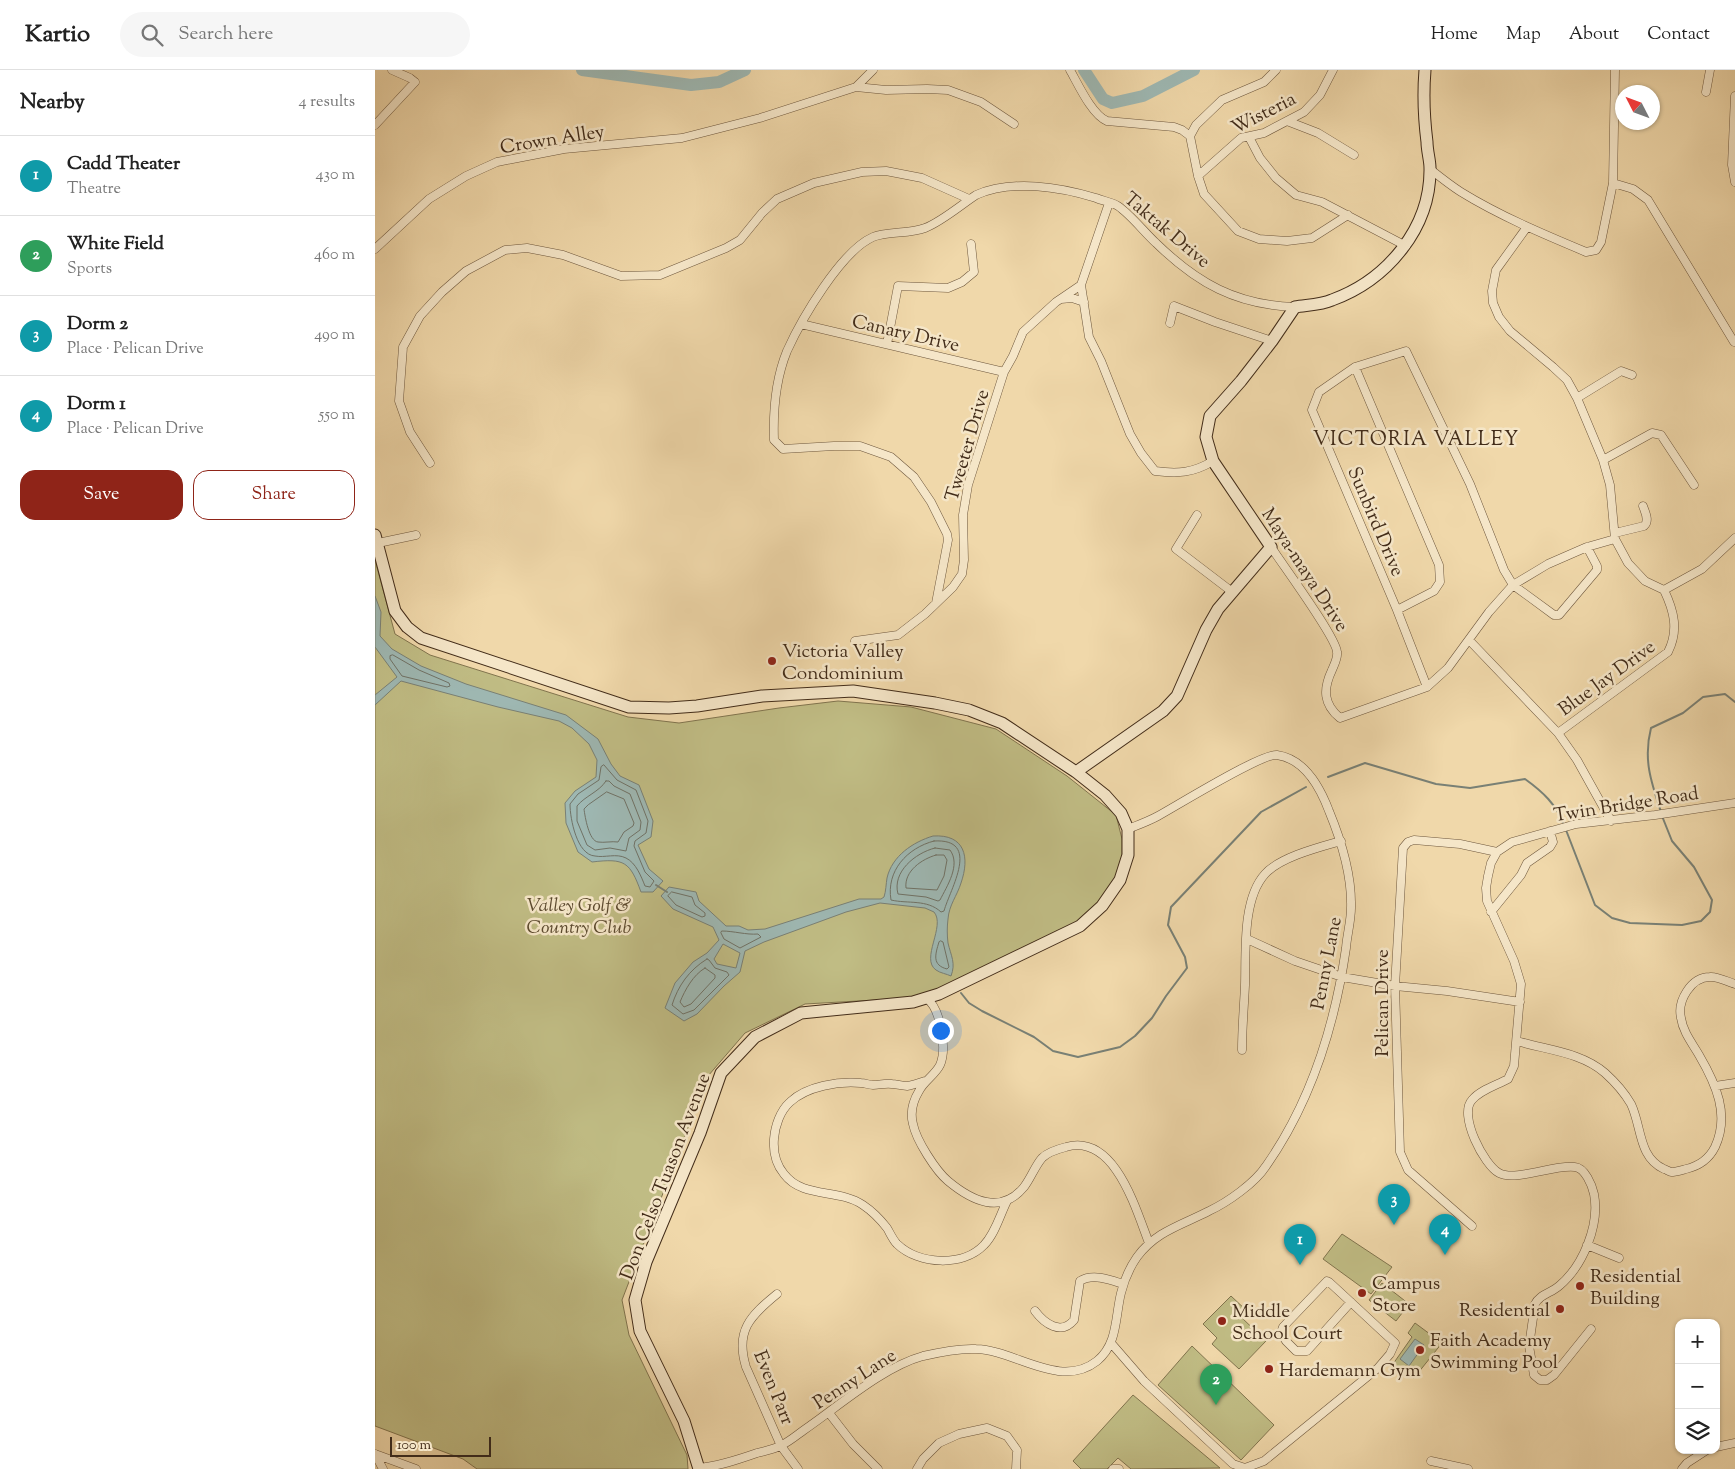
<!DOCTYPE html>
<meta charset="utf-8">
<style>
:root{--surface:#fff;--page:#f6f6f6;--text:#222;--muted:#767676;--line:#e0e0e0;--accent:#8f2418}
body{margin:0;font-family:"Sorts Mill Goudy",serif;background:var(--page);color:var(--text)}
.controls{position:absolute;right:15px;bottom:15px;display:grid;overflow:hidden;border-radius:10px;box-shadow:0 1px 4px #0004}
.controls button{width:45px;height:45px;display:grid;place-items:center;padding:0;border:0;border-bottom:1px solid var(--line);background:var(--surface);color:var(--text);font:25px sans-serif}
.compass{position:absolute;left:1240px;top:15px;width:45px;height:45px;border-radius:50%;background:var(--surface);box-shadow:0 1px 4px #0004;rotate:312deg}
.scale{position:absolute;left:15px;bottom:12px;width:101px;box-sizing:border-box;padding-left:5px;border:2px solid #422c19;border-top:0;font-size:14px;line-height:18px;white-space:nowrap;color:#422c19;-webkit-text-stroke:4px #f5e6c8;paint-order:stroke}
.you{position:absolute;left:565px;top:960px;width:18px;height:18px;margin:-12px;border:4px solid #fff;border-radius:50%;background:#1a73e8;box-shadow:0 0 0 8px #1a73e833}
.badge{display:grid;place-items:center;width:32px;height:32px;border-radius:50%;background:var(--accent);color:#fff;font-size:16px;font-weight:700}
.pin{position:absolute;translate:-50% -41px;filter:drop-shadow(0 1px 2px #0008)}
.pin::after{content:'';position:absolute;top:26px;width:18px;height:15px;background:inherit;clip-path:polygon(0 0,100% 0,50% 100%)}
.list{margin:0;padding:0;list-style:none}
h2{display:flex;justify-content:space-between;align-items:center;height:65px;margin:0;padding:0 20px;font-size:21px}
h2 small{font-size:16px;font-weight:400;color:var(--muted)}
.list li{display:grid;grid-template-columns:32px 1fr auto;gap:15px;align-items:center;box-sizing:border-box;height:80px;padding:0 20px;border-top:1px solid var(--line)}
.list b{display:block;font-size:19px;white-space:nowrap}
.list p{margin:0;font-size:16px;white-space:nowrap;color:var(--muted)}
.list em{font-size:16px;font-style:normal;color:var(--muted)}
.actions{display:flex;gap:10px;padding:15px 20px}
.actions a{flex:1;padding:11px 0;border:1px solid var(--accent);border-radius:15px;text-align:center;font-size:18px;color:var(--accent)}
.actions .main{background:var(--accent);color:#fff}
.icon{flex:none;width:28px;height:28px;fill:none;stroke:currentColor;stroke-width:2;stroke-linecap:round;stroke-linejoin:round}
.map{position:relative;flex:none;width:1360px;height:1399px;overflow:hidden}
header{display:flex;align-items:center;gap:30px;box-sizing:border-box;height:70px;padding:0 25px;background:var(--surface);border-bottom:1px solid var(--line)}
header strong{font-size:24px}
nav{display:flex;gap:28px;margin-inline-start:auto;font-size:18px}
.search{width:350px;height:45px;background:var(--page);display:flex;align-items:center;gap:12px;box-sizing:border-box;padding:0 18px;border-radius:28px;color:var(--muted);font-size:19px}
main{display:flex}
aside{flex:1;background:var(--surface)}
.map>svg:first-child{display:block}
</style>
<header>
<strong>Kartio</strong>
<div class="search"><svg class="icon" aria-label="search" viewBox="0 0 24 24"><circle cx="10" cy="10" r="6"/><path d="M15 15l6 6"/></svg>Search here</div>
<nav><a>Home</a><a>Map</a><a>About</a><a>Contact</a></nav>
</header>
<main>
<aside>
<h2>Nearby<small>4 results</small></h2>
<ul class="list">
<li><span class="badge" style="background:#0f9aa8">1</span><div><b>Cadd Theater</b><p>Theatre</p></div><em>430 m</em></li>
<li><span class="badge" style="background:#2e9e5b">2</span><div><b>White Field</b><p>Sports</p></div><em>460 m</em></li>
<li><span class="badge" style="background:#0f9aa8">3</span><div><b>Dorm 2</b><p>Place · Pelican Drive</p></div><em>490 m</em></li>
<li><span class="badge" style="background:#0f9aa8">4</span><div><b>Dorm 1</b><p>Place · Pelican Drive</p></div><em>550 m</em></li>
</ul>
<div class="actions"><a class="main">Save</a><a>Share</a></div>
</aside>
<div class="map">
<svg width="1360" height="1399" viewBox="0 0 1360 1399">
<rect width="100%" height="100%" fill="#f0d8aa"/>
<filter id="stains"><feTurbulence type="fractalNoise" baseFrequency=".004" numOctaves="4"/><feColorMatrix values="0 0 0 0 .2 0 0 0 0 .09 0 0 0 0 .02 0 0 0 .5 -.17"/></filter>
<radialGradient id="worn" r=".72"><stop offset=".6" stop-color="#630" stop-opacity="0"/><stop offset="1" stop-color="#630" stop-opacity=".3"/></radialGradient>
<path fill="#c0bc84" stroke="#81744e" d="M0 490 20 564 55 585 253 647 304 653 404 638 463 631 536 637 621 659 692 706 741 745 747 769V787L735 823 704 852 565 918 536 928 430 934 370 963 333 1006 247 1230 254 1265 312 1385 313 1399H102L88 1389 0 1356Z
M967 1164 1017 1197 996 1224 948 1189Z
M1007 1213 1034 1234 1021 1251 994 1230Z
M856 1226 872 1241 866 1247 891 1271 864 1299 837 1274 842 1268 828 1254Z
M1040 1253 1067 1273 1039 1308 1018 1294 1037 1267 1033 1263Z
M817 1276 899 1355 866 1390 783 1315Z
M758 1325 845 1398 756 1399 743 1388 732 1399H706L698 1391Z"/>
<path fill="#9eb8b3" stroke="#798075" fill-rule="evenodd" d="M0 526 6 542 5 566 17 579 46 596 91 614 191 645 223 669 236 694 245 706 264 715 278 751 276 767 263 775 274 799 288 811 278 822H266C255 792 250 788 217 792L203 782 191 753 190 733 200 721 221 707 222 690 214 674 197 658 184 651 123 637 26 611 0 635V625L22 607 0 577Z
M558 766C590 764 595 787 586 813 582 826 574 835 573 849 572 857 572 865 573 873 576 886 581 893 576 906 572 904 565 903 561 900 545 889 571 856 559 842L550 838 505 833 471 842 389 872 370 881 365 902 349 916 322 944 309 951 290 938 300 913 318 892 332 883 344 870 338 857 298 839 286 826 294 817 321 822 324 831 351 856H364L373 860 390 859 484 829H506L509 827C511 821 511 814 512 808 517 786 538 772 558 766ZM348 874 365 883 361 898 342 894 339 889Z
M1040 1269 1049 1275 1034 1296 1025 1289Z"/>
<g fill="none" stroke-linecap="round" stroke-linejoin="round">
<path stroke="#707266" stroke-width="1" d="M18 585 44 600 74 613 75 616 72 617 27 606 15 589V586Z
M229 695 242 710 261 720 273 751 271 763 260 771 259 776 270 802 279 811 275 817 270 816C266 806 261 793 251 788 241 783 230 788 220 786 202 785 195 749 195 734L203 724 224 710 226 697Z
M231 711H234L239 716 255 724 266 752 265 760 254 768 251 781 235 778 220 780 212 775 202 751V736C210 726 224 722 231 711Z
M232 722 249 729 259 753 258 756 249 762 243 772C237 771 229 773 223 772 214 771 210 747 209 739L213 735Z
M559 771C607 768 575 819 569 841L566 842C552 829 533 834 516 830 511 801 532 778 559 771Z
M560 778 575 780C586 795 572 816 565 830L563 831 551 827 523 824C517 802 540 783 560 778Z
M561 785H569L572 790 569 806 562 820 531 818C529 801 547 789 561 785Z
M297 822 317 827 320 835 330 843V846L327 847 301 835 293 826Z
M347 861C359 861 371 865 383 864L386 867 365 878 349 869 346 863Z
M566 871 568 872 574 897 572 899C557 895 560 885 564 872Z
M332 889 334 890 340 898 352 902 354 905 319 940 308 944 297 935C303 916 314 900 332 889Z
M330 898 340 905V908L316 934 309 937 305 932C310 920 318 905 330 898Z"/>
<path stroke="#798075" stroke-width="2" d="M953 707 990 693 1061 714 1095 718 1150 709C1168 722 1181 734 1189 755
M1286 742C1276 712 1268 689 1276 658L1308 643 1328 627 1350 624 1360 632
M1191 760 1220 835 1237 848 1255 853 1307 855 1326 851 1335 842 1337 830 1319 797 1297 771 1287 746
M281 815 292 822
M586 923 594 933 607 941 659 967 678 981 703 987 745 977 760 966 777 948 791 926 812 898 810 887 793 855 796 837 886 742 931 717"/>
<path stroke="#9eb8b3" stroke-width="12" d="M207 0 316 15 344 12 370 0
M709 0 728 29 737 33 768 26 819 0"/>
<defs>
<path id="street" d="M695 0C703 14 717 45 732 51L799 57 807 60 815 66
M481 17 511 20 552 19 573 20 606 32 639 54
M1331 22 1335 0
M1360 26 1357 95 1360 112
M912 51 943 63 979 85
M0 55 40 12 35 8 17 0
M815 66 823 106 829 124 863 161 884 169 912 171 937 168 973 145
M815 66 821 55 847 30 889 12 901 0
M874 67 885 88 901 108 921 125 947 132 1031 176
M1055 99C1065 107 1075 115 1086 122 1125 146 1168 164 1211 182L1221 180 1226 172 1238 113 1240 0
M823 106 866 68 889 63 929 42 945 25 958 0
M1238 113 1258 119 1273 130 1359 272
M734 133 706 215 714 267 726 291 755 364 766 383 780 401C803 404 818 403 838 391
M1152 157 1121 200 1117 221 1118 233 1124 247 1135 261 1178 297 1192 310 1202 328 1228 390 1235 415 1240 469 1253 493 1270 511 1289 520
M0 179 54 129 91 106 122 92 189 79 307 68 385 48 481 17 498 0
M686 229 697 228 709 232
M795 253 799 236 840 252 897 271
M426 254 629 302
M512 274 523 216 573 218 587 212 599 202 596 174
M980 297 1064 495 1065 512 1059 521 1022 540
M1202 328 1246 301 1257 305
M1228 390 1277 363 1286 365 1319 415
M55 393 35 362 24 331 28 277 45 246 67 222 91 201 130 180 152 178 188 185 246 206 285 205 351 178 365 170 387 143 402 129 439 113 487 102 511 101 547 108 594 129
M822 445 801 479 856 521
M1240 463 1269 456C1275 451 1270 442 1268 436
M3 473 41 465
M896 477C907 494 961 567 962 582 963 588 959 595 957 600 948 619 948 634 965 648L1052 617 1073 598 1114 542 1138 515 1173 494 1212 477 1240 469
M1289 520 1327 499 1360 468
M561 533 573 470 572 464 556 432 539 407 516 387 485 376H459L408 379 399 370C398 341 401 308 412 281 426 250 466 181 498 167 512 161 535 164 550 158 566 152 586 135 601 125 637 109 685 117 721 128 728 131 737 132 743 136 755 144 770 163 781 173 822 213 861 235 920 237
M1094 570 1183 663 1202 690 1236 751
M480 571 523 565 550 544 578 517 587 504 589 490 588 445 593 415 629 302 638 286 648 262 681 232 706 215
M1052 617 1022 540 937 340 944 322 980 297 1031 281 1095 414 1129 500 1138 515 1179 545H1184L1222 500V496L1212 477
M1183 663 1293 582C1304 560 1299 541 1289 520
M1116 842 1146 805 1152 793 1175 777 1178 772 1175 761
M872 869 920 891 967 907 1020 916 1072 921 1145 932
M551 928C566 938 572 979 565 995 560 1005 549 1011 544 1021 538 1031 535 1043 538 1054 541 1070 561 1101 573 1111 597 1131 626 1145 649 1117 656 1108 660 1096 667 1088 673 1082 683 1079 691 1077 740 1063 761 1140 774 1173
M1142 971C1171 980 1206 982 1230 1003 1240 1012 1249 1022 1256 1034 1267 1057 1263 1087 1289 1099 1290 1099 1295 1102 1296 1102 1300 1102 1307 1100 1311 1099 1324 1096 1334 1089 1340 1077 1355 1045 1341 1014 1324 985 1317 973 1308 962 1306 948 1302 931 1316 907 1335 907 1342 906 1353 912 1360 914
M867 980C867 958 869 937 870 915 871 883 867 829 890 804 905 787 945 777 966 771
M550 1011C544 1013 538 1015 532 1016 527 1016 521 1014 517 1014 510 1013 504 1015 498 1015 494 1015 490 1013 486 1013 464 1011 432 1016 415 1032 405 1041 400 1056 399 1069 398 1082 400 1093 409 1104 428 1129 463 1118 488 1135 497 1141 505 1149 512 1158 515 1163 518 1170 522 1174 544 1195 588 1197 609 1175 620 1164 625 1145 632 1131
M1340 1016 1360 1013
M1097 1156 1033 1100 1025 1082 1020 916 1028 778 1033 772 1039 770 1085 774 1122 782
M1212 1175 1244 1188
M402 1224C375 1246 360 1261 371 1297L406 1376 423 1399
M660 1241C669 1253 686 1266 699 1250L705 1211C718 1203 736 1210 748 1214
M1216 1259 1179 1305 1172 1310H1165L1159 1305 1154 1276 1160 1234C1164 1225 1176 1223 1184 1216 1208 1196 1225 1155 1219 1124 1217 1115 1210 1098 1200 1097 1179 1094 1141 1112 1124 1103 1109 1095 1083 1045 1097 1030 1105 1020 1122 1015 1133 1009L1139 996 1146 914 1139 891 1112 831 1111 818 1113 806 1116 793 1122 782 1137 772 1201 754 1280 745 1360 733
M736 1273 769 1311 858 1394 870 1398 889 1391 1003 1298 1015 1284 1020 1273C998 1253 976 1232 954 1212L952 1211 908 1257 906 1263 911 1271 921 1281H932L976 1232
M454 1343 478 1374 503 1399
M1341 1377 1360 1373
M0 1384 41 1399
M0 1384 8 1399
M1056 1391 1093 1399
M324 1398C344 1396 362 1390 382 1383 390 1381 400 1379 407 1375 415 1371 422 1365 429 1360 464 1336 508 1297 548 1286 565 1282 583 1278 601 1279 640 1280 685 1320 722 1291 743 1274 740 1247 746 1223 749 1211 755 1197 762 1187 781 1161 807 1155 834 1141 853 1132 880 1113 891 1096 936 1032 960 954 971 878 972 865 976 851 976 838 977 806 966 770 954 741 945 717 930 689 902 685 887 683 803 735 783 746 774 751 763 755 753 759
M542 1399 548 1389 564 1373 584 1364 612 1358 632 1366 642 1380 641 1399
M738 1399H744
M1307 1399 1312 1393 1332 1380"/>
<path id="secondary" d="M0 465 20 541 32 557 46 568 254 637 294 638 322 636 387 626 478 621 560 633 594 640 627 653 701 702 730 725 746 743 753 759V785L745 810 727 836 705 856 564 924 538 932 426 943 380 967 346 1003 325 1063 271 1192 260 1230 265 1261 309 1351 324 1399
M701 702 788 641 802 626 831 560 843 539 896 477 838 391 831 367 835 346 866 311 897 271 920 237C931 235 946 235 957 230 1012 210 1056 158 1055 98 1055 90 1052 81 1052 72 1049 48 1048 24 1050 0"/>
</defs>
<use href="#street" stroke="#6e573d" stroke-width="9"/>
<use href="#secondary" stroke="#422c19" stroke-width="13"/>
<use href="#street" stroke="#f5e6c8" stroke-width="8"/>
<use href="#secondary" stroke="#f5e6c8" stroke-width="11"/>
</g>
<g fill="#8f2418" stroke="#f5e6c8" stroke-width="2">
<circle cx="397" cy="591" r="5"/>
<circle cx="1205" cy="1216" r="5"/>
<circle cx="987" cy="1223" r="5"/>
<circle cx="1185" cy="1239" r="5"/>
<circle cx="847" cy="1251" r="5"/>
<circle cx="1045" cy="1280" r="5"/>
<circle cx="894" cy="1299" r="5"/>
</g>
<g text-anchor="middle" stroke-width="5" stroke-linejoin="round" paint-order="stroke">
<g font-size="19" fill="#422c19" stroke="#f5e6c8">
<text transform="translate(888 42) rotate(-27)" y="7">Wisteria</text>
<text transform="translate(177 68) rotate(-9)" y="7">Crown Alley</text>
<text transform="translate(793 159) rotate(40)" y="7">Taktak Drive</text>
<text transform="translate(531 262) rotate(13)" y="7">Canary Drive</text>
<text transform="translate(591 375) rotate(-74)" y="7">Tweeter Drive</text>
<text transform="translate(1002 451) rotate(67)" y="7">Sunbird Drive</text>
<text transform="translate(931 499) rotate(57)" y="7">Maya-maya Drive</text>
<text transform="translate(1231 607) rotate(-36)" y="7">Blue Jay Drive</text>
<text transform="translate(1251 733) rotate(-9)" y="7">Twin Bridge Road</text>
<text transform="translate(950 893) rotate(-79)" y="7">Penny Lane</text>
<text transform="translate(1006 933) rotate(-90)" y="7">Pelican Drive</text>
<text transform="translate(289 1106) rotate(-69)" y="7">Don Celso Tuason Avenue</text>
<text transform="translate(479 1308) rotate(-33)" y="7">Penny Lane</text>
<text transform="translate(400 1317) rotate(68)" y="7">Even Parr</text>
</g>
<g font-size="19" fill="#422c19" stroke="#f5e6c8" text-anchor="start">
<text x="407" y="587">Victoria Valley<tspan x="407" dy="22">Condominium</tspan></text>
<text x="1215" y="1212">Residential<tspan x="1215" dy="22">Building</tspan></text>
<text x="997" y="1219">Campus<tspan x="997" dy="22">Store</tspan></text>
<text x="1175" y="1246" text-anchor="end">Residential</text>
<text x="857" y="1247">Middle<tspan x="857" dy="22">School Court</tspan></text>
<text x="1055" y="1276">Faith Academy<tspan x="1055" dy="22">Swimming Pool</tspan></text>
<text x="904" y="1306">Hardemann Gym</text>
</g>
<g font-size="19" font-style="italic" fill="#5b492e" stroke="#f5e6c8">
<text x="204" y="841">Valley Golf &amp;<tspan x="204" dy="22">Country Club</tspan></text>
</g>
<g font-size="20" letter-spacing="1" fill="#422c19" stroke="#f5e6c8">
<text x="1041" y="375">VICTORIA VALLEY</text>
</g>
</g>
<rect width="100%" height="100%" filter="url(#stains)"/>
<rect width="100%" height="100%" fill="url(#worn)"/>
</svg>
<div class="controls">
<button>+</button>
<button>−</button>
<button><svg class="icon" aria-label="layers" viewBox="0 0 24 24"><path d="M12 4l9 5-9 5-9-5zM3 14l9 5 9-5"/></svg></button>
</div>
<svg class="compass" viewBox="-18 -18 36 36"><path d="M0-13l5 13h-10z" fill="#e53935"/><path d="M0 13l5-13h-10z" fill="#767676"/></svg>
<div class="scale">100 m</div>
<div class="you"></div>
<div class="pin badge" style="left:925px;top:1195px;background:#0f9aa8">1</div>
<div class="pin badge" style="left:841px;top:1335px;background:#2e9e5b">2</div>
<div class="pin badge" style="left:1019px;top:1155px;background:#0f9aa8">3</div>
<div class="pin badge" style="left:1070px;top:1185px;background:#0f9aa8">4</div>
</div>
</main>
